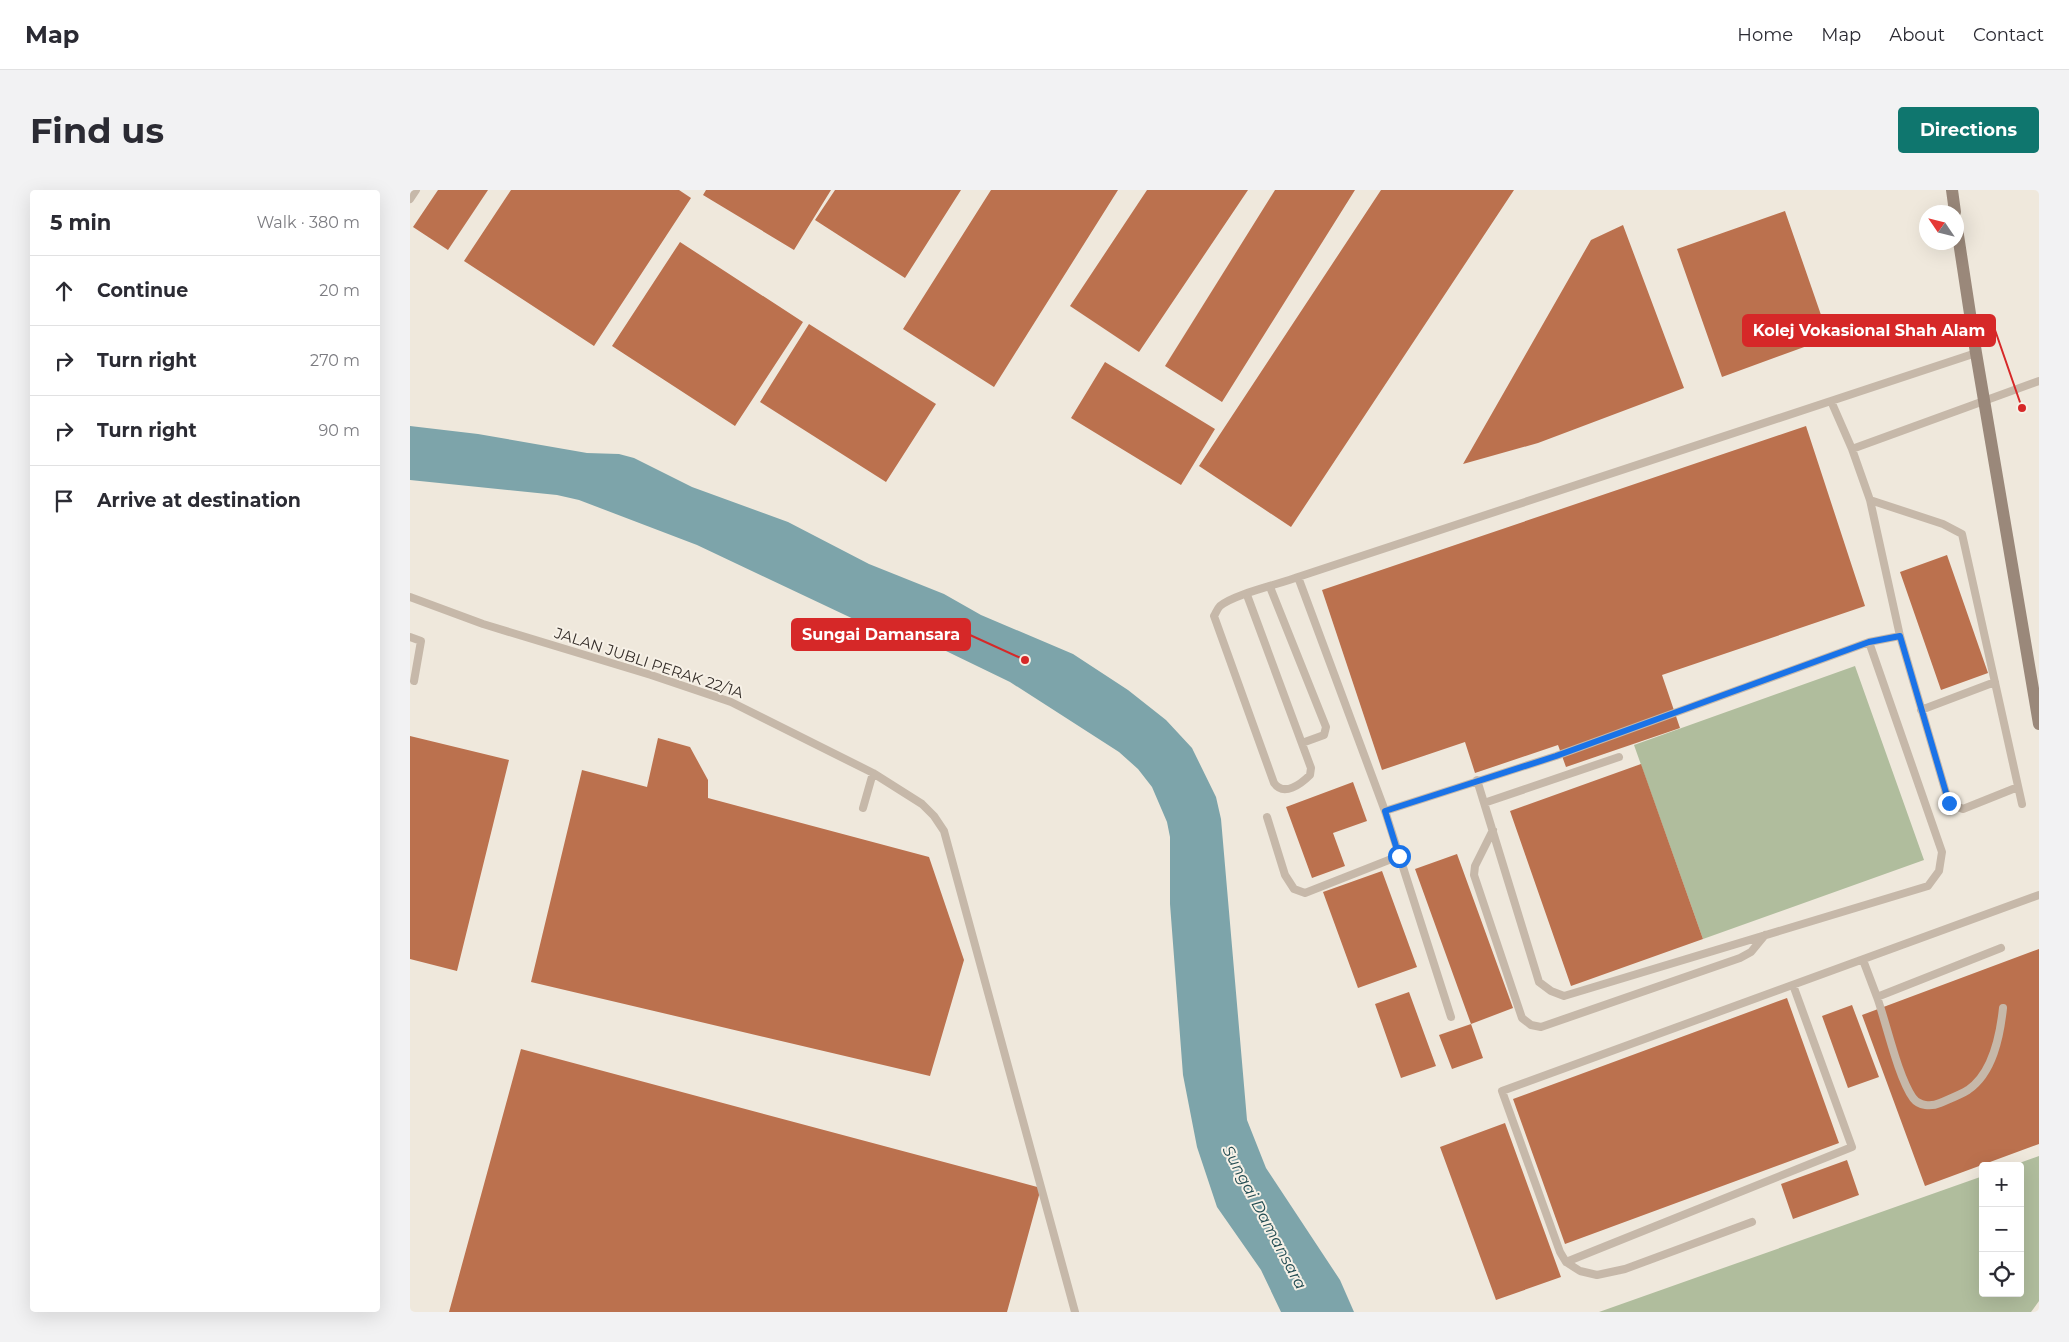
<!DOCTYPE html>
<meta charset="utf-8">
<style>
:root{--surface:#fff;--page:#f2f2f3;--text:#2b2b33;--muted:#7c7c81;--line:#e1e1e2;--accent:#0f766e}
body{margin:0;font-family:Montserrat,sans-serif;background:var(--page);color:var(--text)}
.controls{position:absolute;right:15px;bottom:15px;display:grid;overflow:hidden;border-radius:5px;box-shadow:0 5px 20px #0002}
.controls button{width:45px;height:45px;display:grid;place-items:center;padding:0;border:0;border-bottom:1px solid var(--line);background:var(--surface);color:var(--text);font:25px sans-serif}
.compass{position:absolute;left:1509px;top:15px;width:45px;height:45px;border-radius:50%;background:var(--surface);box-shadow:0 5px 20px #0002;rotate:305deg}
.stop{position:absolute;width:15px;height:15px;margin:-11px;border:4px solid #1a73e8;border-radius:50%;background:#fff}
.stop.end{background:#1a73e8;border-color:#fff;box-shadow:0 1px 5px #0008}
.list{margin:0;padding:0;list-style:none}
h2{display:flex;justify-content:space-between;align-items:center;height:65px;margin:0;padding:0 20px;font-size:21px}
h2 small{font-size:16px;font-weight:400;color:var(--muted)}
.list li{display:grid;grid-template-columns:32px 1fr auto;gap:15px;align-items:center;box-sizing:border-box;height:70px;padding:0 20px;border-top:1px solid var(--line)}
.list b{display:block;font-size:19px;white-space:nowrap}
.list em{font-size:16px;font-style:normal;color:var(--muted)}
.icon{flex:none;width:28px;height:28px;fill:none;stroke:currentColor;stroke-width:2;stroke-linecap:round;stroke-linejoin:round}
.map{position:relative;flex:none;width:1629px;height:1122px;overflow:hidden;border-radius:5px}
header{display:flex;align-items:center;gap:30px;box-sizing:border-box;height:70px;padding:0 25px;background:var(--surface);border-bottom:1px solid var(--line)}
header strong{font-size:24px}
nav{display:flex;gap:28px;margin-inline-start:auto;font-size:18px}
.intro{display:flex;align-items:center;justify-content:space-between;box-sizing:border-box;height:120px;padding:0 30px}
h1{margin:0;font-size:35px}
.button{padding:12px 22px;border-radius:5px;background:var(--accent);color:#fff;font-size:18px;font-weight:700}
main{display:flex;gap:30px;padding:0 30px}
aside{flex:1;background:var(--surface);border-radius:5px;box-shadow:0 5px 20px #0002}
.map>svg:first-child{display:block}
</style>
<header>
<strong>Map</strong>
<nav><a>Home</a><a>Map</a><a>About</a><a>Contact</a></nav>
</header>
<div class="intro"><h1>Find us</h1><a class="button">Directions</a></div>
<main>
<aside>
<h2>5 min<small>Walk · 380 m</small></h2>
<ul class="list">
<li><svg class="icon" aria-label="ahead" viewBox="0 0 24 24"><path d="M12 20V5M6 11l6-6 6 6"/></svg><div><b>Continue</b></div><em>20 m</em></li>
<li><svg class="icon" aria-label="right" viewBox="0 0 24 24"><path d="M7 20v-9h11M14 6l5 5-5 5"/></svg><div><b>Turn right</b></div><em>270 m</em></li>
<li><svg class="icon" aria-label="right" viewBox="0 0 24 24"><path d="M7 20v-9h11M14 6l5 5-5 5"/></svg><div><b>Turn right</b></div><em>90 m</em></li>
<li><svg class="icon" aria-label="arrive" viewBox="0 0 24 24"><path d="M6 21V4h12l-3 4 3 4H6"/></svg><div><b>Arrive at destination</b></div></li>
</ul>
</aside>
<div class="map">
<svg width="1629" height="1122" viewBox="0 0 1629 1122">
<rect width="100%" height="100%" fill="#efe8dc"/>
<path fill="#b0bd9d" d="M1445 476 1514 670 1293 749 1224 555Z
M1629 966V1111L1621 1122H1189L1573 986V1103H1610V976H1601Z"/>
<path fill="#7da4aa" d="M0 236 68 244 177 263 209 264 224 268 282 297 378 332 459 374 534 404 571 425 663 464 718 500 756 530 782 558 806 607 811 629 837 930 856 978 930 1090 944 1122H871L851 1080 807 1017 787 957 773 885 760 714V647L757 632 742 597 728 579 709 562 600 492 536 461 469 441 287 355 169 310 147 305 0 290Z"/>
<path fill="#bb714e" d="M28 0H78L38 60 3 37Z
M101 0H269L281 8 184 156 54 71Z
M296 0H421L384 60 293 5Z
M425 0H551L495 88 405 30Z
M581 0H708L584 197 493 139Z
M737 0H838L729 162 660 116Z
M865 0H945L812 212 755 176Z
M971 0H1104L881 337 789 276Z
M1375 21 1419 148 1312 187 1267 59Z
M1213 35 1274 198 1128 253 1053 274 1181 50Z
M270 52 393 132 325 236 202 156Z
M399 134 526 214 476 292 350 212Z
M695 172 805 239 771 295 661 228Z
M1396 236 1455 416 1252 485 1270 538 1156 577 1148 555 1065 583 1055 552 972 580 912 400Z
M1537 365 1578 483 1531 500 1490 382Z
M0 546 99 570 47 781 0 769Z
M248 548 280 557 298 590V608L519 667 554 770 520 886 121 792 172 580 237 597Z
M1231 574 1293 749 1161 796 1100 621Z
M943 592 957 631 923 643 935 676 902 688 876 617Z
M1047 664 1103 818 1061 834 1005 679Z
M972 681 1007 777 948 798 913 702Z
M1629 759V954L1515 996 1452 825Z
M999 802 1026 876 991 888 965 814Z
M1377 808 1429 953 1155 1054 1103 909Z
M1442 815 1469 887 1438 898 1412 826Z
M1061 834 1073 868 1042 879 1029 845Z
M111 859 631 998 597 1122H39Z
M1095 933 1151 1087 1086 1110 1030 957Z
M1437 970 1449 1005 1383 1029 1371 994Z"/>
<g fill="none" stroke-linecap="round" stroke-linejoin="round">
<path stroke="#c6b8a9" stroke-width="8" d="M0 9 6 0
M1421 211 1442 259 1460 310 1490 446 1539 613 1553 619 1608 597
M1442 259 1629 191
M1460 310 1533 334 1552 344 1612 614
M888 387 975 621 1146 566 1459 452 1490 446
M860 397 916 537 914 545 892 553
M837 405 901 578 900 585C891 594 874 607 864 593L804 426C806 423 807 419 810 416 824 404 870 394 888 387L1566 163
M0 407 73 434 241 485 321 512 463 583 512 614 524 626 534 641 665 1122
M0 447 11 451 4 491
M1511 520 1585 492
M1067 590 1129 792 1141 801 1154 806 1518 696 1529 681 1532 662 1459 452
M1074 613 1209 567
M453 618 463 583
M975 621 1041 827
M857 627 875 685 884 699 895 703 989 666
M1083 640 1065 676 1064 685 1112 828 1121 835 1131 837 1330 768 1341 762 1355 745
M1453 770 1467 807 1591 758
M1467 807C1476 832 1488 887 1503 908 1509 916 1521 917 1530 913 1539 909 1550 905 1558 900 1583 883 1590 846 1593 818
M1342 1032 1215 1079 1187 1085 1170 1081 1156 1072 1150 1062 1092 901 1629 705
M1156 1072 1442 957 1383 795"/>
<path stroke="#9a887a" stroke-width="12" d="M1542 0 1545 22
M1546 32 1566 163 1629 534"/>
</g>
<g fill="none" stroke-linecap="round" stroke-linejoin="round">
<path stroke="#1a73e8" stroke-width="6" d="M989 666 975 621 1146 566 1459 452 1490 446 1539 613"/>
</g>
<g text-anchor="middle" stroke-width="4" stroke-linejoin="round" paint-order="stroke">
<g font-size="15" fill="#342d28" stroke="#f7f1e7">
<text transform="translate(239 473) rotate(18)" y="5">JALAN JUBLI PERAK 22/1A</text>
</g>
<g font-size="16" font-style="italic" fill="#214b51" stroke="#f7f1e7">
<text transform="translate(855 1027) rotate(62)" y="6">Sungai Damansara</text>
</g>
</g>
<path fill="none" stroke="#d62828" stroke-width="2" d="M1612 218L1585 140M615 470L560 445"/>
<g fill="#d62828" stroke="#f7f1e7" stroke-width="2">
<circle cx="1612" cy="218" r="5"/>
<circle cx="615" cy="470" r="5"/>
</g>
<g fill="#d62828" stroke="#d62828" stroke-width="2">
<rect x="1333" y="125" width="252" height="31" rx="5"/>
<rect x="382" y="429" width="178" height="31" rx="5"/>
</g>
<g font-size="16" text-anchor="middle" font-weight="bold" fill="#fff">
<text x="1459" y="146">Kolej Vokasional Shah Alam</text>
<text x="471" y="450">Sungai Damansara</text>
</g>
</svg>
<div class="controls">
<button>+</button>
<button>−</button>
<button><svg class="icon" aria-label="locate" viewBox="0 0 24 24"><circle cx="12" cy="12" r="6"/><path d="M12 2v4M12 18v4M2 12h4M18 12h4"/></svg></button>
</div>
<svg class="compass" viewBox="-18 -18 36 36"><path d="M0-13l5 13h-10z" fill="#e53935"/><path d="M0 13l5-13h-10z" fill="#7c7c81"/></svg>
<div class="stop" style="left:989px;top:666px"></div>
<div class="stop end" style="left:1539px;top:613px"></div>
</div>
</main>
